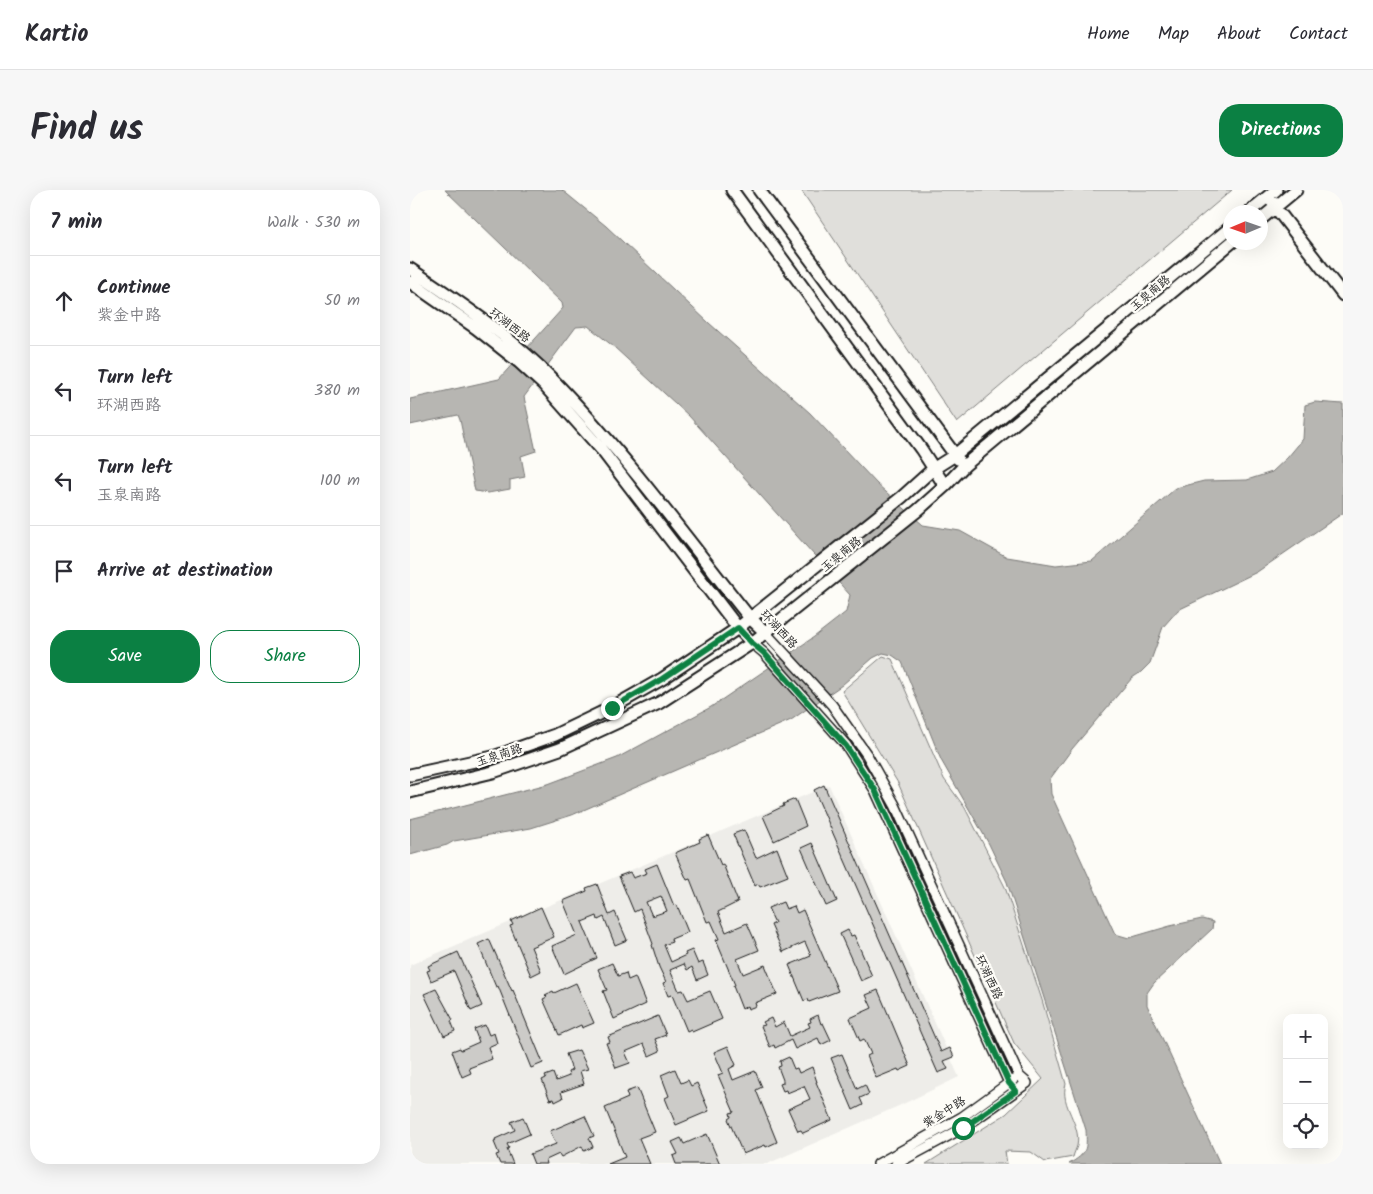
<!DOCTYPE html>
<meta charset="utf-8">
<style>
:root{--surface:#fff;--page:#f7f7f7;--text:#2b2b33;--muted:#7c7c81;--line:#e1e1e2;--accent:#0b8043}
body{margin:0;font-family:Kalam,"LXGW WenKai TC",sans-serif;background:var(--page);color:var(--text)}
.controls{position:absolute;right:15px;bottom:15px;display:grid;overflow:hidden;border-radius:10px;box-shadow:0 5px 20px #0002}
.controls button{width:45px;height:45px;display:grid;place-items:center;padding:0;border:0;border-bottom:1px solid var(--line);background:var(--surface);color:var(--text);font:25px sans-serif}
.compass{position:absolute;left:813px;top:15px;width:45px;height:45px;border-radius:50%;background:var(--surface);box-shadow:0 5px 20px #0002;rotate:268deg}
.stop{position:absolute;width:15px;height:15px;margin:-11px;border:4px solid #0b8043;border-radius:50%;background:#fff}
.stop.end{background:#0b8043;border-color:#fff;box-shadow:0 1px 5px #0008}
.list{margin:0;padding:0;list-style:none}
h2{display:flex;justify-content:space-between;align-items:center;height:65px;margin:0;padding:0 20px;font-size:21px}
h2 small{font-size:16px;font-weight:400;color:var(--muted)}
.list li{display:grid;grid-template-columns:32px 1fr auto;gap:15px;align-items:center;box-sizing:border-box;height:90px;padding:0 20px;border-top:1px solid var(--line)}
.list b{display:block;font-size:19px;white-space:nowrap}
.list p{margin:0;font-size:16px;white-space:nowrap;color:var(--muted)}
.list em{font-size:16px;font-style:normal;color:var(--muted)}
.actions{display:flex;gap:10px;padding:15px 20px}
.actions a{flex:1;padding:11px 0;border:1px solid var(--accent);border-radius:20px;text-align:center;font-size:18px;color:var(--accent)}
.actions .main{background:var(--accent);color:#fff}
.icon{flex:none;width:28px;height:28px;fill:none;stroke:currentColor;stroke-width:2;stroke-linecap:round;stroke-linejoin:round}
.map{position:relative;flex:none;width:933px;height:974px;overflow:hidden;border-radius:20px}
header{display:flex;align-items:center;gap:30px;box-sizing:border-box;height:70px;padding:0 25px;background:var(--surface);border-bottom:1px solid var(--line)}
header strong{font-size:24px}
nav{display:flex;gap:28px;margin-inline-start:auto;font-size:18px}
.intro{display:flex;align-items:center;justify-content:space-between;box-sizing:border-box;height:120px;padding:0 30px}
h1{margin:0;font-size:35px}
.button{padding:12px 22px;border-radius:20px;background:var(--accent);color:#fff;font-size:18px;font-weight:700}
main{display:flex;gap:30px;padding:0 30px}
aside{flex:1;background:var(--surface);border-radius:20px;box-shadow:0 5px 20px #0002}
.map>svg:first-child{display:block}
</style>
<header>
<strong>Kartio</strong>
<nav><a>Home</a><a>Map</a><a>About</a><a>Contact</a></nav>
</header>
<div class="intro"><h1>Find us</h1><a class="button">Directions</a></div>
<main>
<aside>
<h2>7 min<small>Walk · 530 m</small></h2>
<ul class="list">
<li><svg class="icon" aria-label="ahead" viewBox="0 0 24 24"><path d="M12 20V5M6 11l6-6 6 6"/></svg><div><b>Continue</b><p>紫金中路</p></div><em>50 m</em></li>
<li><svg class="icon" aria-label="left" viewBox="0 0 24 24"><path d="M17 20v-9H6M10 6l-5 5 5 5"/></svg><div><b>Turn left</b><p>环湖西路</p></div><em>380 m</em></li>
<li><svg class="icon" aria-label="left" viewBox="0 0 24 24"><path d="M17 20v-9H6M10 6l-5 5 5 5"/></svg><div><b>Turn left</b><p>玉泉南路</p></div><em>100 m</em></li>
<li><svg class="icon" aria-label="arrive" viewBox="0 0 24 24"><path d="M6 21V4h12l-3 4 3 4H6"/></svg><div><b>Arrive at destination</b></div></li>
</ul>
<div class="actions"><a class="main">Save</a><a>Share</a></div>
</aside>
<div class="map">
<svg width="933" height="974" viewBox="0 0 933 974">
<rect width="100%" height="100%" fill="#fdfcf7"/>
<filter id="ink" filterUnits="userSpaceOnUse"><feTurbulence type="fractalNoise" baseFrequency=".02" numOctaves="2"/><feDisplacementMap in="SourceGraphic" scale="10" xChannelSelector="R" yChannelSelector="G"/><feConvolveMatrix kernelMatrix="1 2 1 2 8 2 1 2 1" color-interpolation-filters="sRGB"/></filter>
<g filter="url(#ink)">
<path fill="#eeede9" d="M419 595 549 887 493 914 357 974H0V775Z"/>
<path fill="#e0dfdb" stroke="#7e7e7c" d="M391 0H822L547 233Z
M473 466 482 469 534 589 555 618 595 697 632 810 656 894C649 915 672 934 667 956 666 959 664 963 663 967L635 972 621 962 595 961 597 974H516L596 924 633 889 604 853 488 593 432 501Z"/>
<path fill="#b7b6b2" stroke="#797876" d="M35 0H152L196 36 299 133 400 223 467 294 513 335 550 341 597 367 646 375 682 371 766 298 794 291 837 290 862 282 878 267 893 249 895 215 905 212 933 214V323L847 382 768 420 753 437 740 473 731 482 722 488 662 559 640 589 641 604 705 744 719 748 760 736 792 729 803 732 802 739 744 793 737 803V815L810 974H659C677 963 677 960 676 940L597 692 579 654 531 570 492 472 482 465 473 463 463 468 432 495 381 530 162 625 121 638 44 651 37 655 0 665V629L138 594 207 568 301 517 404 447 436 422 440 405 279 226 204 157 178 136 166 137 114 207 126 261 111 266 115 287 100 290V299L78 303 65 301 50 230 48 225 0 235V209L89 189 153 118 152 113Z"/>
<path fill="#cccbc8" stroke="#1c1c1c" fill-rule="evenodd" d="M414 595 531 862 540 858 544 867 534 871 538 879 528 883 404 600Z
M385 609 396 636 364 651 353 626 374 616 373 614Z
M334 640 346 668 367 658 378 686 350 697 348 694 345 696 323 644Z
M298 645 311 675 313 674 328 712 308 722 316 742 337 733 349 760 327 769 333 784 355 775 367 804 345 813 346 816 338 819 337 816 332 819 323 796 325 795 306 750 309 749 301 731 297 732 280 689 277 690 265 663 290 652 289 649Z
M402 653 427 711 416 716 391 658Z
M247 674 264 716 267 715 278 742 261 749 262 752 254 755 261 772 276 765 275 763 282 760 288 774 293 772 298 785 287 790 282 777 277 780 274 774 260 780 269 801 273 800 278 810 300 801 312 829 282 842 281 839 277 841 262 805 258 806 253 793 256 792 249 777 242 755 243 754 230 719 224 722 209 686 220 682 223 688 237 683 235 679ZM251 706 257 721 242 726 236 712Z
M187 694 199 725 205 722 217 750 205 755 194 727 188 730 187 726 172 732 187 768 154 784 142 756 167 745 153 711 177 701 176 698Z
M373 712 376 719 384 716 387 723 393 720 428 801 399 812 398 809 394 811 379 775 401 766 395 752 373 762 361 735 365 733 358 718Z
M131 717 144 747 121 757 131 781 121 786 100 736 103 735 101 731Z
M438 740 441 746 444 745 462 786 451 791 430 744Z
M79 749 102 801 103 800 133 873 121 878 88 796 86 797 68 754Z
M48 762 72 816 61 821 44 781 21 791 17 781 20 780 18 776Z
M202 773 208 786 216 783 218 790 225 787 236 814 204 829 193 801 197 800 188 779Z
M166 793 184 833 172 838 171 835 149 845 133 809 137 807 135 805 143 801 144 803Z
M26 799 43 830 41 831 45 841 34 846 14 804Z
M468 800 500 876 489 881 488 879 466 888 457 866 461 864 454 849 450 851 440 828 462 818 456 805Z
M408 825 411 834 413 833 421 850 411 855 408 848 385 859 381 850 365 858 364 855 360 857 351 836 355 835 353 832 361 828 365 837 374 832 380 846 400 837 398 833 401 832 400 829Z
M248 826 256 845 245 849 250 861 239 866 234 854 215 862 220 873 206 878 196 853 200 852 198 847Z
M75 835 79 845 84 843 87 853 78 857 82 869 59 878 61 883 52 887 42 861 50 858 51 860 69 852 64 839Z
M318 856 326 875 319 879 323 890 345 881 352 897 346 900 367 952 356 957 355 955 333 964 318 929 321 927 320 923 324 922 308 885 313 883 304 862Z
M169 860 178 879 170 881 174 894 151 902 153 908 145 912 144 909 140 910 132 890 136 888 135 886 143 883 146 891 159 886 158 882 162 880 156 864Z
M432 864 447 899 455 895 459 904 450 908 453 915 443 920 421 868Z
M379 867 384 879 387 878 389 883 402 877 407 892H406L422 930 393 943 391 940 388 941 378 919 400 909 394 896 377 903 376 900 373 901 370 894 373 893V890L368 877 371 876 370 871Z
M265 879 271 893 278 890 281 896 287 893 299 921 266 935 255 908 259 906 251 885Z
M227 898 245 942 229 948 240 974H198L215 967 195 918 218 908 216 902Z
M175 926 184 946 179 948 183 957 174 961 172 956 151 967 149 964 136 970 137 974H124L120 964 146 954 140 941Z
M113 927 120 944 97 954 99 958 97 959 103 974H90L86 965 89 964 84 952 86 951 85 949 105 940 101 932Z
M297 944 310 974H266L263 966 268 964 262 952 271 948 274 954Z"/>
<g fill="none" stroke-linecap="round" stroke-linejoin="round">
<defs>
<path id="minor" d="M355 442 422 515 457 565 485 615 609 886 617 893 553 938 486 974
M342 453 354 463 436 555 465 600 599 893 606 901
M468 974 552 927 603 890"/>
<path id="tertiary" d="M322 0 511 259 535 296
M349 0 548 269
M859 6 865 17 933 105
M839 22 866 0
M851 29 886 0
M0 79C48 111 101 147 141 188 213 261 276 348 340 428L355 442
M0 92 66 138 109 172 134 195 191 259 328 438 342 453
M0 585 83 567 145 545 201 518 252 489 328 438 492 307 523 279 545 265 821 37
M0 602 83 582 150 559 249 513 342 453 507 321 535 296 555 275 822 52"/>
</defs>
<use href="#minor" stroke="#1c1c1c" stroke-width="12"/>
<use href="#tertiary" stroke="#1c1c1c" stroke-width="15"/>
<use href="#minor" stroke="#fdfcf7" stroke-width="9"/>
<use href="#tertiary" stroke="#fdfcf7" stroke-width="11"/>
</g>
</g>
<g fill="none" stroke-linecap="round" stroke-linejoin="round" filter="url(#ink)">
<path stroke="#0b8043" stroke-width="6" d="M202 518 252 489 328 438 342 453 354 463 436 556 465 600 599 893 606 901 553 938"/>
</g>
<g text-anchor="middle" stroke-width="4.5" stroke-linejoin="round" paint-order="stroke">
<g font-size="12" fill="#1c1c1c" stroke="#fdfcf7">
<text transform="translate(740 103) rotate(-40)" y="4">玉泉南路</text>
<text transform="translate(100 135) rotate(38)" y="4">环湖西路</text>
<text transform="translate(431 364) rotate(-39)" y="4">玉泉南路</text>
<text transform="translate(369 439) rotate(47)" y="4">环湖西路</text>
<text transform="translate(89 565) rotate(-18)" y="4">玉泉南路</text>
<text transform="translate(579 787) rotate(65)" y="4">环湖西路</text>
<text transform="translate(534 922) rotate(-32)" y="4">紫金中路</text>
</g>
</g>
</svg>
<div class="controls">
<button>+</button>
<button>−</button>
<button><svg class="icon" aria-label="locate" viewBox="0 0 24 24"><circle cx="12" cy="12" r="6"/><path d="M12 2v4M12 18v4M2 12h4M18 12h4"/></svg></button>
</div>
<svg class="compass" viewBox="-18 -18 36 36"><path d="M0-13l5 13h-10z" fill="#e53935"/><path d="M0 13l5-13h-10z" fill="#7c7c81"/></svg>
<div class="stop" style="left:553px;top:938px"></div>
<div class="stop end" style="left:202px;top:518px"></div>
</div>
</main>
